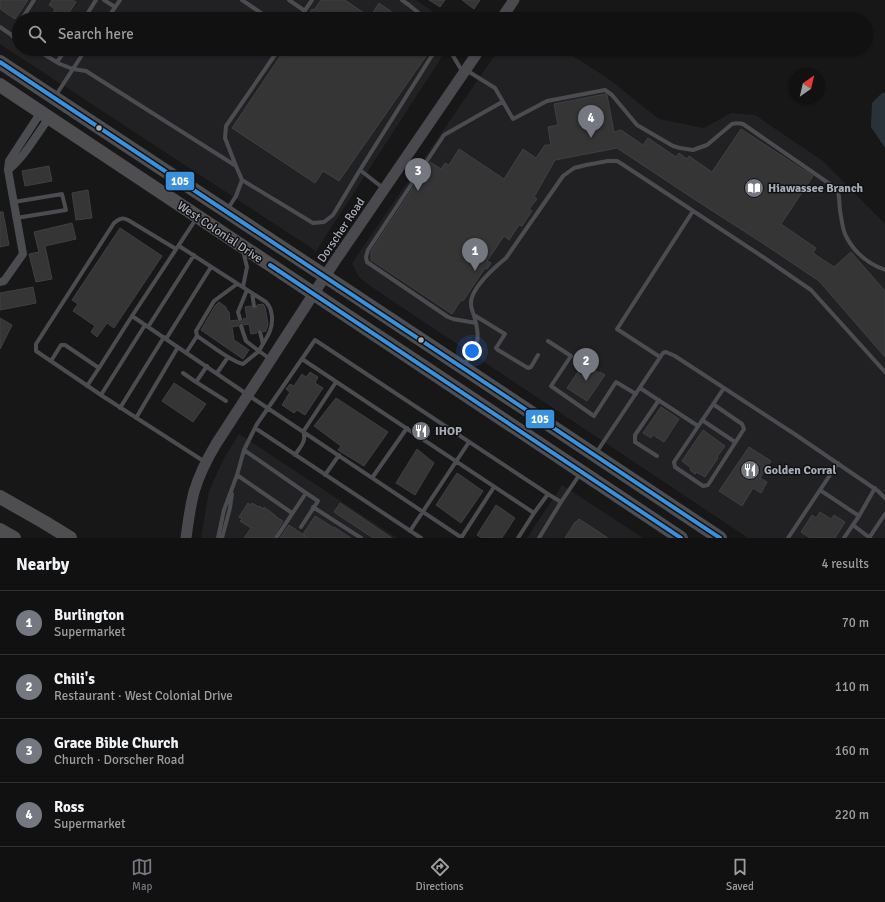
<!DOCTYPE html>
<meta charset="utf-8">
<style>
:root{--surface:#111;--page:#1a1a1a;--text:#f1f3f6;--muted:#9c9d9f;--line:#303131;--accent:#757880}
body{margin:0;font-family:Signika,sans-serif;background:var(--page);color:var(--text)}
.compass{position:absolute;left:789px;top:68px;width:36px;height:36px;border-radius:50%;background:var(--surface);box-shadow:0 1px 3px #0004;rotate:34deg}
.you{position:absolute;left:472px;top:351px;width:14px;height:14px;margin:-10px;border:3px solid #fff;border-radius:50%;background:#1a73e8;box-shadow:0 0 0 6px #1a73e833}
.badge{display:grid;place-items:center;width:26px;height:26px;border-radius:50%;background:var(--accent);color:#fff;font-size:13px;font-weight:700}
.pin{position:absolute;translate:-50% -33px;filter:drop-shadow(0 1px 2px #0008)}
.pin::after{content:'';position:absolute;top:21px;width:14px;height:12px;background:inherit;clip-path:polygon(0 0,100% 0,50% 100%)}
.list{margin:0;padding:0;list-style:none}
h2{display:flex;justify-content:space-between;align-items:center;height:52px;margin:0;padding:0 16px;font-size:17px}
h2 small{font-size:13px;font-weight:400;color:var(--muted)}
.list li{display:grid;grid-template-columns:26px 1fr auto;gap:12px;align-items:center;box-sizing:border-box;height:64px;padding:0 16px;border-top:1px solid var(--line)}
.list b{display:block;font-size:15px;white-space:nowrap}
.list p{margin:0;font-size:13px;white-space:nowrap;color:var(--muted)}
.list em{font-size:13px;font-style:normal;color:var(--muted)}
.icon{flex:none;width:22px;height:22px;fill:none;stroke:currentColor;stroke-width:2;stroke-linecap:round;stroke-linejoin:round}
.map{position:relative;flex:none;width:885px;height:538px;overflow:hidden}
.search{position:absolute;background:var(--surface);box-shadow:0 1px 3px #0004;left:12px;right:12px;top:12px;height:44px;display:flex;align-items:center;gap:10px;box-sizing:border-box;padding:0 14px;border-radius:22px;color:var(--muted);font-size:15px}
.sheet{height:308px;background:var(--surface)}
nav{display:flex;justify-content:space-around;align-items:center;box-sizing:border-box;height:56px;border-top:1px solid var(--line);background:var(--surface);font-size:11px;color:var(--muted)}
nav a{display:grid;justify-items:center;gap:2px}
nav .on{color:var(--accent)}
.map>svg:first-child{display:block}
</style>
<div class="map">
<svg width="885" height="538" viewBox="0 0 885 538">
<rect width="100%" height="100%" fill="#171717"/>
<path fill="#212123" d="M0 0H416L444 19H19V49H447L316 251 0 44Z
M499 49H562L606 77 659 119 704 128 731 113 755 115 823 161 885 224V538H748L373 288 359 277 352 263Z
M239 434 397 538H201L209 491 223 460Z
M562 485 643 538H527Z"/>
<path fill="#2a3239" d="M882 93H885V148L871 127 872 103Z"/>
<path fill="#353536" stroke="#3f4043" d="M0 0H28L15 19 0 9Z
M52 0H72L76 2 67 16 62 13 58 19H52L51 16 55 9 49 5Z
M321 0H345L370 17 379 3 402 19H305L312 9 314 10Z
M429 0H445L440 7Z
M462 0H480L474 9Z
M285 49H431L339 181 323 171 315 183 232 128Z
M605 94 607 95 614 132 621 130 643 145 648 138 676 157 679 153 687 159 689 156 712 172 741 129 813 176 781 224 816 248 813 253 834 267 851 252 885 291V357L819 281 767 246 694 199 617 148 555 160 534 197 537 199 529 209 532 211 522 226 519 225 509 240 504 236 487 261 491 263 487 269 485 268 463 301 461 300 452 314 371 260V251L430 162 441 169 445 163 449 165 459 149 504 179 523 149 536 158 545 145H551L548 127 558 125 554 104Z
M49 166 52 181 25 186 22 171Z
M88 190 92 218 76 220 72 193Z
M0 212H3L9 245 0 247Z
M72 223 76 239 45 246 52 279 36 282 29 254 39 252 34 232Z
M120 228 162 256 114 328 107 323 97 337 91 332 95 326 73 311 78 304 72 300Z
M33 287 36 303 0 310V293Z
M219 302 226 307 227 310 229 312 230 321 237 320 240 322H242L243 319 247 318 245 307 251 306 252 308 254 309 256 308 257 305 263 304 265 307 268 324 266 331 263 332 262 329H260L257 330V333L251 334 249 324 244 325 241 323H239L238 326 232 327 234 340 249 350 243 359 201 330 215 306Z
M0 318 12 325 0 349Z
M584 363 599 373 600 372 605 375 587 401 567 388Z
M310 372 318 377 315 383 323 388 305 415 297 410 294 413 282 405 290 392 286 389 290 384 294 386 302 374 306 377Z
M174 383 206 404 193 422 162 401Z
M336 398 388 432 364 466 338 450 341 446 314 426Z
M661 407 679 419 664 442 653 435 651 438 643 433Z
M703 430 725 446 717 457 718 458 705 477 696 472 695 474 690 470 691 468 682 461Z
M749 447 771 461 760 478 767 482 761 493 753 488 742 506 719 491Z
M417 449 434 463 415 495 396 483Z
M457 473 483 491 461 523 436 505Z
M248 503 251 505 252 503 259 507 260 506 263 509 264 507 276 516V517L283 521 273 538H244L251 528 240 521 242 519 239 517Z
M340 503 392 538H373L334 512Z
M496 505 515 518 502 538H482L477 535Z
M820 512 831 519 834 515 845 522 835 538H810L801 532 812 515 816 518Z
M315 516 334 528V527L351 538H308L303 534Z
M579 519 608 538H565L575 522H576Z
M289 525 308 538H280Z"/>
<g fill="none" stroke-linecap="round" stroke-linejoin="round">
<path stroke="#4b4c50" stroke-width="4" d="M104 0 115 7
M242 0 270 19
M289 0 305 11
M402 0 409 5 426 19
M22 19 34 0
M37 19 40 14 49 19
M84 19 96 0
M107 19 120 0
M299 19 312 0
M0 27 19 40
M12 36 19 25
M35 49 60 64 73 69 86 71 236 166 242 180 313 223 324 222 333 215 360 170 431 57 437 49
M449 49 462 71
M47 56 51 49
M57 62 66 49
M466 70 495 88 513 119 547 101 605 90 612 95 637 125 673 146 680 148 693 150 707 145 732 124C736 123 739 123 743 124L837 189C840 196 839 203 840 211 842 220 842 230 847 238 855 253 869 264 885 270
M56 95 86 49
M236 166 225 138 226 126 279 49
M360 170 383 188
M14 202 62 194 66 210 16 218
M227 210 236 196 242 180
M196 219 132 316 254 399 462 538
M179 246 266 302C271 308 271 310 272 317 273 332 265 339 259 351L270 359
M176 249 128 220C122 217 119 219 114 223L36 344V351L104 397 205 462
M243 287 247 267 243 251
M252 293 254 306
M474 315 505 334 496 348 498 350 528 368 531 367 538 355
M240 319 238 312 247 290
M476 323 453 319 448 317 367 262 366 257 368 250 444 135 502 102
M148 327 194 255
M260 332 263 344
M197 336C208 343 231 362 243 364L259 351 246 341 241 326
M166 339 211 267
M548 341 571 356 551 386 594 416 616 382 636 394
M186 353 197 336 196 331 214 301 237 284
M660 357 617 329 693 211
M302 359 534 513 548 494
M51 361 61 345H65L99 368 87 386
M464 365C477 345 481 343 475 319 474 315 471 309 471 304 470 289 495 267 506 258L563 176 574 168 586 165 608 161H617L622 164 763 257 811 290 885 372
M207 366 196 382 226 401
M99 368 132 316
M183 373 196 382
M217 373 228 357
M640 388 698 426
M101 395 145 325
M713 404 742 424 744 429 708 485 703 486 675 467 674 462 724 388
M120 408 164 337
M136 418 178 347
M702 420 735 442
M255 428 421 538
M244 450 306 493 276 538
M596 453 663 353 666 352 675 356 796 435 878 491 885 498
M295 455C300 447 307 441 303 432L336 382
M657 456 635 442V435L659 400
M237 475 292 513
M325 475 339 455
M372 478 407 428
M820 490 859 516
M313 507 361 538
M853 525 870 538
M301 527 318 501 306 493
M410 531 469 442
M218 538 224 510 237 475 244 450 257 424 315 340 548 494 561 502
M222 538 230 508 232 494
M461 538 494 487
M518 538 534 513
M539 538 561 502 580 474
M788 538 838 463
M844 538 859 516 875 488
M869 538 885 514"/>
<path stroke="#4b4c50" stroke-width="8" d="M8 170C24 158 37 134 49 118
M0 282 4 281 23 254 8 170 9 161 41 112"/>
<path stroke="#4a4a4e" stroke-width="11" d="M501 19 514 0
M186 538C188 523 190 507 194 492 199 475 207 459 216 444L333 264 480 49"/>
<path stroke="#4e4e51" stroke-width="14" d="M0 62 340 286 720 538
M0 85 681 538
M0 497 44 522 70 538
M0 530 14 538"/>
<defs>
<path id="bus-1" d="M0 62 720 538
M270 265 681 538"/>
</defs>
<use href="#bus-1" stroke="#111113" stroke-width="7"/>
<use href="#bus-1" stroke="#3a90db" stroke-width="4"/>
</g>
<defs>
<symbol id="library-disc" viewBox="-11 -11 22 22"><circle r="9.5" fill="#757880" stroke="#111113"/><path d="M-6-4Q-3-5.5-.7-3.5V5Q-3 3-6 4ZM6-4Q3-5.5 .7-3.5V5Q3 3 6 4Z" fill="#fff"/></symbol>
<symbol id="restaurant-disc" viewBox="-11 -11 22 22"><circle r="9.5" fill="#757880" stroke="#111113"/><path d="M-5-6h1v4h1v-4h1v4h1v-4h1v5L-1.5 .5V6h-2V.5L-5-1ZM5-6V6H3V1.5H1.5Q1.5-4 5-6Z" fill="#fff"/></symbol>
</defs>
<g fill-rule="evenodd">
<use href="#library-disc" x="743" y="177" width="22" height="22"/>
<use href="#restaurant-disc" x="410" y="420" width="22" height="22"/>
<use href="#restaurant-disc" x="739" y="459" width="22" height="22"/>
</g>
<g fill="#a8adb8" stroke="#111113" stroke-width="1.5">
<circle cx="99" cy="128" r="3.5"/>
<circle cx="421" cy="340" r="3.5"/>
</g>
<g text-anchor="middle" stroke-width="3" stroke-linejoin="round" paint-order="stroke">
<g font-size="12" font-weight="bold" fill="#a8adb8" stroke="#111113" text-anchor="start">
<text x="768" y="192">Hiawassee Branch</text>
<text x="435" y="435">IHOP</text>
<text x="764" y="474">Golden Corral</text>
</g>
<g font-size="12" fill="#a8adb8" stroke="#111113">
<text transform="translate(341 230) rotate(-56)" y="4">Dorscher Road</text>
<text transform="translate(220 232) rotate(34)" y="4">West Colonial Drive</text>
</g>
</g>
<g stroke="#111113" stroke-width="1.5">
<rect x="165" y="171" width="30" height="20" rx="4" fill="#3a90db"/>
<rect x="525" y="409" width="30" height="20" rx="4" fill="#3a90db"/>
</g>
<g font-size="11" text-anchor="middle" font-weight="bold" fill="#fff">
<text x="180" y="185">105</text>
<text x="540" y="423">105</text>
</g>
</svg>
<svg class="compass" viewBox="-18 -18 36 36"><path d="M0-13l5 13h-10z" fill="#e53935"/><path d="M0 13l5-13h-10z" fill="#9c9d9f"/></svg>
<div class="you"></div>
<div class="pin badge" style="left:475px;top:271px">1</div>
<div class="pin badge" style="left:586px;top:381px">2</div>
<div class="pin badge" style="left:418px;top:191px">3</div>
<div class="pin badge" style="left:591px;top:138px">4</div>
<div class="search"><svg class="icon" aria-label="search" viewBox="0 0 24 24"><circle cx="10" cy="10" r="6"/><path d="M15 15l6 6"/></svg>Search here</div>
</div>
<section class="sheet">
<h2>Nearby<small>4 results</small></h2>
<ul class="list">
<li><span class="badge">1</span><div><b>Burlington</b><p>Supermarket</p></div><em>70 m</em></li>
<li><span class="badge">2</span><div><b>Chili's</b><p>Restaurant · West Colonial Drive</p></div><em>110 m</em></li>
<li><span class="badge">3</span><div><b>Grace Bible Church</b><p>Church · Dorscher Road</p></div><em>160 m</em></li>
<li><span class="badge">4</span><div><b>Ross</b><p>Supermarket</p></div><em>220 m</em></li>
</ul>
</section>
<nav>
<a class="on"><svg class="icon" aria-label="map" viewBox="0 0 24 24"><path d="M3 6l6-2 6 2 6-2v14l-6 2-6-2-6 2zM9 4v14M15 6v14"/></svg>Map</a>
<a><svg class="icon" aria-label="directions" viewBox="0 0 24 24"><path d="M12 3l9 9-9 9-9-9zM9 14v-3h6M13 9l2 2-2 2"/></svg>Directions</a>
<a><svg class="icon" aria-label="saved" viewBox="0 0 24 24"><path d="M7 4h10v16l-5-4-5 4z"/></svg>Saved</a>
</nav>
